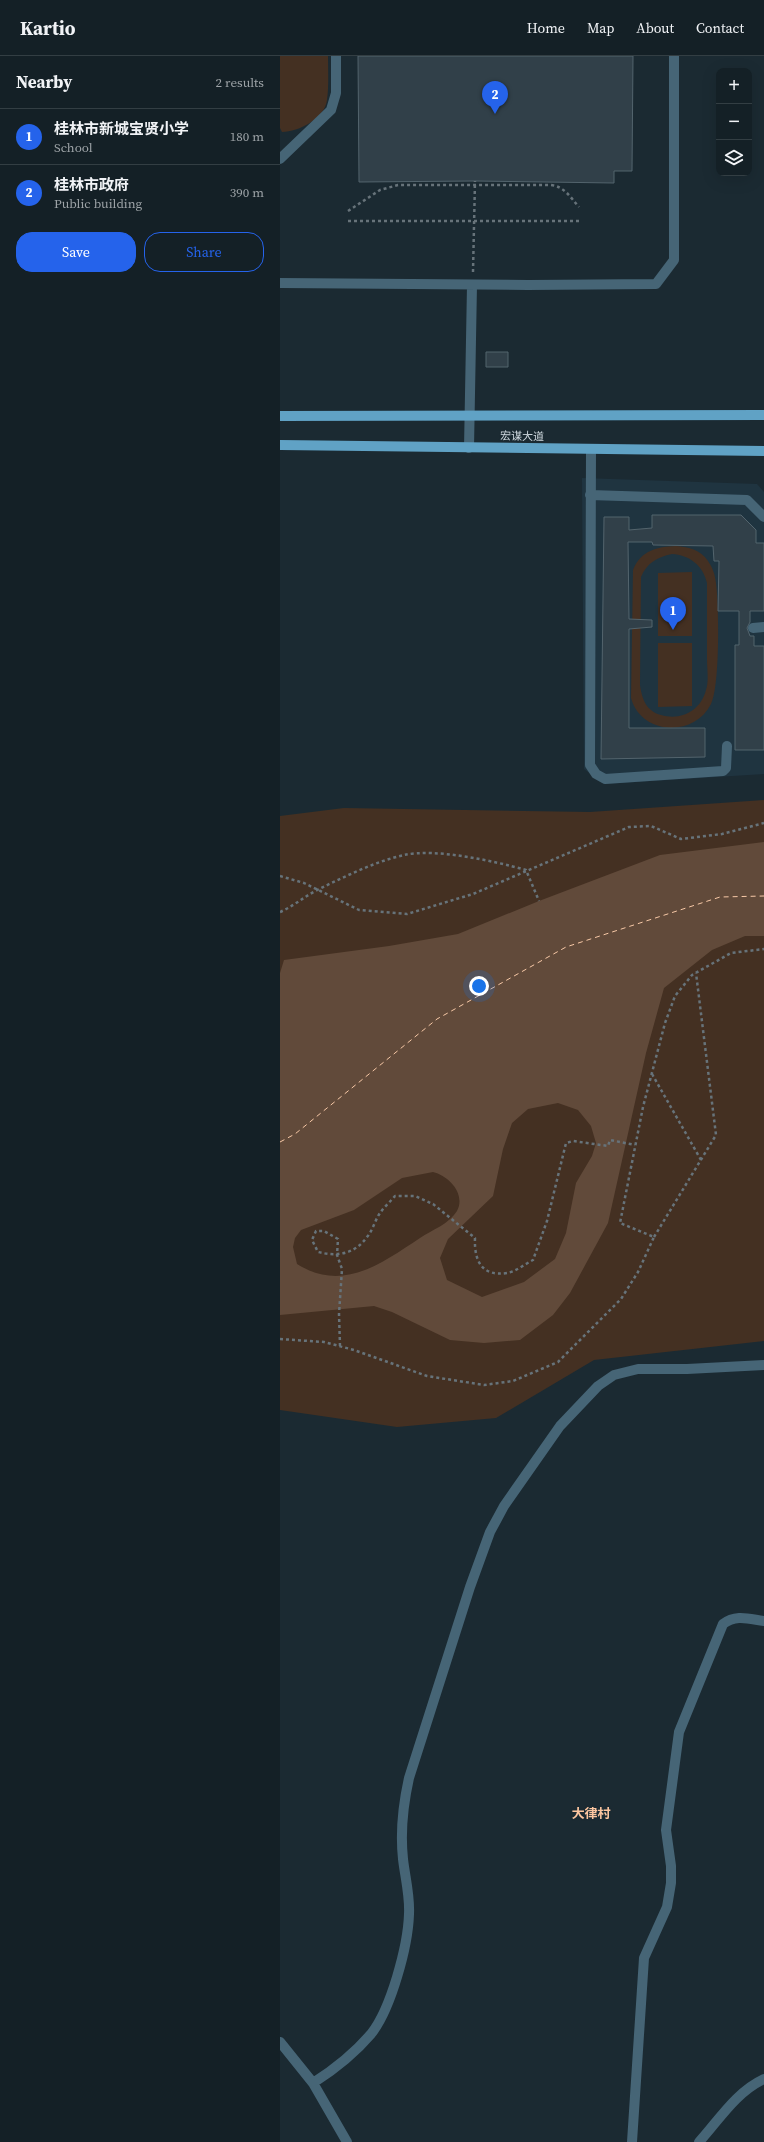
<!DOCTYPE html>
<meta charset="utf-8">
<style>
:root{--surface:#142026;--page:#212d32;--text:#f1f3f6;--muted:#9da3a7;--line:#333e43;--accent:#2563eb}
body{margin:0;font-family:"Source Serif 4","Noto Sans SC",serif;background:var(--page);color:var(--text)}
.controls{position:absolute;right:12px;top:12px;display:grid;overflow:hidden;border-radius:8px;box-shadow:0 4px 16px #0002}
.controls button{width:36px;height:36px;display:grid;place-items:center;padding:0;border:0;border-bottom:1px solid var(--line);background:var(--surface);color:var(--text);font:20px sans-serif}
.you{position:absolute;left:199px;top:930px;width:14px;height:14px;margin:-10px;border:3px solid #fff;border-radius:50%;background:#1a73e8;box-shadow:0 0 0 6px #1a73e833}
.badge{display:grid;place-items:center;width:26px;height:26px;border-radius:50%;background:var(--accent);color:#fff;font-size:13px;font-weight:700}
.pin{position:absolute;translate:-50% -33px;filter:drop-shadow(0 1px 2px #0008)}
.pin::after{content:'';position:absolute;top:21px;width:14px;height:12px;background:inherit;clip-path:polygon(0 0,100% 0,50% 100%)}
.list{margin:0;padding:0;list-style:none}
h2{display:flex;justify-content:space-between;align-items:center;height:52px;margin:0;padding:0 16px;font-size:17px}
h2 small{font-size:13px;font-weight:400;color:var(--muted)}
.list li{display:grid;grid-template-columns:26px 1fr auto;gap:12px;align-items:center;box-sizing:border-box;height:56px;padding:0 16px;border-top:1px solid var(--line)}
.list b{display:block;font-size:15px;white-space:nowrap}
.list p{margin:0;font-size:13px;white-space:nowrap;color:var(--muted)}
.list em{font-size:13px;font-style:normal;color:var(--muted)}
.actions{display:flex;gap:8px;padding:12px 16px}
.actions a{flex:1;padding:9px 0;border:1px solid var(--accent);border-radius:16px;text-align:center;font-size:14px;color:var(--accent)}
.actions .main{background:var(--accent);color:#fff}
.icon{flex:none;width:22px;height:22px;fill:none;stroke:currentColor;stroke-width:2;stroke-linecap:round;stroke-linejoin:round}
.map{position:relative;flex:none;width:484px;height:2086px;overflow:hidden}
header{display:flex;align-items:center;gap:24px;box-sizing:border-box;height:56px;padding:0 20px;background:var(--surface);border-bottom:1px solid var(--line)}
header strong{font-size:19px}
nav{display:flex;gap:22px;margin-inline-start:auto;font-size:14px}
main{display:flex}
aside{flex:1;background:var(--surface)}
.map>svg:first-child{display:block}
</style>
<header>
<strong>Kartio</strong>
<nav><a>Home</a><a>Map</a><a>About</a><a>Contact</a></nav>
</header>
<main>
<aside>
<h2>Nearby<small>2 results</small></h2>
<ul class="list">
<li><span class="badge">1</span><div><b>桂林市新城宝贤小学</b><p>School</p></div><em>180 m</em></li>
<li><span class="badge">2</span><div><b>桂林市政府</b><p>Public building</p></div><em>390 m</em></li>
</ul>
<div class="actions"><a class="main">Save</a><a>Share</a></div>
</aside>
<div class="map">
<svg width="484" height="2086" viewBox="0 0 484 2086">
<rect width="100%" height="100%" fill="#1b2a32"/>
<path fill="#1f3440" d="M302 422 477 428 484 436V718L324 728 304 713Z"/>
<path fill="#443022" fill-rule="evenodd" d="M0 0H48C48 14 49 30 47 44 45 62 19 76 2 76L0 72Z
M396 490C409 491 421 494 428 505 433 512 435 519 436 527 439 550 440 630 431 648 414 682 361 679 351 642L353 514C361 494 377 491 396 490ZM392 498C409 499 423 509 427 527 427 552 427 578 427 603 427 613 429 625 426 634 421 654 402 665 381 659 366 655 362 643 360 629L361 521C367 507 377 501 392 498Z
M412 516V580H378V517Z
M378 587H412V650L378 651Z
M484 744V1285L314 1304 216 1362 117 1371 0 1354V760L64 752 310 756Z"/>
<path fill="#614a3a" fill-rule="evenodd" d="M484 786V880H465L432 894 384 932 366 997 328 1167 290 1237 273 1259 240 1284 204 1287 170 1284 112 1256 94 1250 0 1259V917L4 904 109 890 178 878 259 845 380 799ZM278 1047 298 1054 311 1070 316 1087 312 1100 296 1127 286 1177 275 1203 244 1226 202 1241 167 1224 160 1202 168 1183 213 1140 223 1093 232 1067 248 1053ZM153 1116C169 1120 186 1138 177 1155 169 1168 152 1174 140 1182 102 1207 63 1237 17 1208L13 1191 15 1182 21 1174 74 1154 122 1122Z"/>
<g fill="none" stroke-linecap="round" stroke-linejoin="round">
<path stroke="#f8c9a7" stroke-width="1" stroke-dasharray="5 4" stroke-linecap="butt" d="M0 1086 15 1078 157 963 286 891 440 841 484 840"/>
</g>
<path fill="#314049" stroke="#53646d" d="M78 0H353L352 115H334V127L195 125 79 126Z
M206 296H228V311H206Z
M372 459H461L476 474V487H484V555H470V566L467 572 470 580H474V590H484V694H455V589H459V555H438L439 505H434L433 490 373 489 372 486H348L349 563 372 564V571L349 573V672H425V701L321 703 324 461H349V474L372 472Z"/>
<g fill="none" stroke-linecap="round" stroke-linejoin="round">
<path stroke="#67737a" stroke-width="2.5" stroke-dasharray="3 3" stroke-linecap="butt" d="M68 155 100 134 118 129H271C285 131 290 141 299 151
M68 165H299
M193 216 195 125
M0 820 24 827 79 854 127 858 193 838 349 771 371 770 401 783 442 778 484 767
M0 856C14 850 25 840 39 833 66 820 94 806 124 799 156 792 214 805 246 814L259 845
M372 1018 421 1104
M374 1181 436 1079 416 917
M0 1283 44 1286 74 1294 147 1320 204 1329 233 1325 278 1306 341 1243 358 1216 374 1181 340 1167 363 1051 385 967 395 940 412 919 451 897 484 893
M60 1290 59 1258 62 1213 57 1199 58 1183 44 1175H36L32 1184 38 1196C57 1201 75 1198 87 1181 93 1174 95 1164 100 1157 104 1151 110 1146 115 1140H135L153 1148 195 1182C194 1205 202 1221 227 1217 235 1216 245 1208 253 1204L267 1165 286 1087 293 1085 328 1090 330 1084 355 1089"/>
<path stroke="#466576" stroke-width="10" d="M0 103 51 54 56 37V0
M0 227 248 229 376 228 394 204V0
M189 392 192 229
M311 393 310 709 316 718 325 723 443 715 446 712 447 690
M310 439 467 444 484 461
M473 572 484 571
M0 1986 33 2027 67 2086
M33 2027C55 2013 74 1998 91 1978 111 1953 128 1890 129 1858 130 1839 125 1821 123 1803 120 1775 123 1749 129 1722L190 1531 210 1476 224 1450 280 1370 318 1330 334 1319 358 1313H407L484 1309
M352 2086 364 1902 387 1851 391 1827V1810L386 1774 399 1676 443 1568C456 1558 469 1563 484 1565
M419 2086C439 2064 456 2036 484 2023"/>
<path stroke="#60a2c5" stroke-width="10" d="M0 360 484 359
M0 389 484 395"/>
</g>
<g text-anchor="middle" stroke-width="3" stroke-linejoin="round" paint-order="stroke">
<g font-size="11" fill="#d1dae0" stroke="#1b2a32">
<text transform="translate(242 380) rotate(1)" y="4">宏谋大道</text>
</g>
<g font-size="13" font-weight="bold" fill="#fcc6a0" stroke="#1b2a32">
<text x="311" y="1762">大律村</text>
</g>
</g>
</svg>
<div class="controls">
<button>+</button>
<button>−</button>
<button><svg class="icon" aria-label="layers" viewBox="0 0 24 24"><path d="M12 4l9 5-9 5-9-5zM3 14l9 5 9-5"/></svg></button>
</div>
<div class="you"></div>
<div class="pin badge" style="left:393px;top:574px">1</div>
<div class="pin badge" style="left:215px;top:58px">2</div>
</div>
</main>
